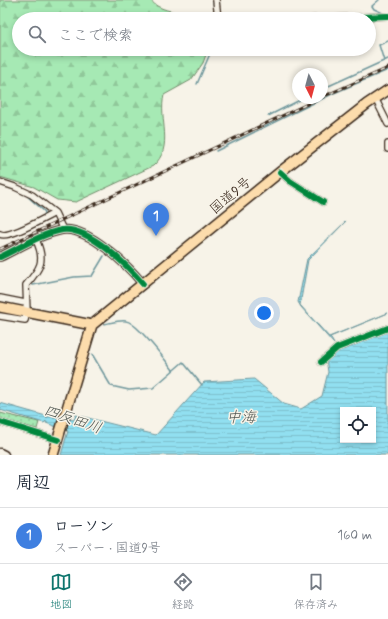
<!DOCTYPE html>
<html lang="ja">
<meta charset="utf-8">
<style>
:root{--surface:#fff;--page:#f6f6f7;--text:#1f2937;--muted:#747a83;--line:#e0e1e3;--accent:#0f766e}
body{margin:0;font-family:Mynerve,"Klee One",sans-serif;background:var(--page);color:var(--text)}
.controls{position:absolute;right:12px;bottom:12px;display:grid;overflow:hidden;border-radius:0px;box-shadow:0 2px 6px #0003}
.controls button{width:36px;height:36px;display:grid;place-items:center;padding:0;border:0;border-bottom:1px solid var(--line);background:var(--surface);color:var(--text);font:20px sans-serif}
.compass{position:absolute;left:292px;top:68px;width:36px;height:36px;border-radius:50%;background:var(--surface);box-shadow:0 2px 6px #0003;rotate:174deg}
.you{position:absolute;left:264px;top:313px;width:14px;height:14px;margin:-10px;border:3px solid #fff;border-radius:50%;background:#1a73e8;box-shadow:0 0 0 6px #1a73e833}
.badge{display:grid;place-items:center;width:26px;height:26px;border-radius:50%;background:var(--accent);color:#fff;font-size:13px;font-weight:700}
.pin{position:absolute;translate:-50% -33px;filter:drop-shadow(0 1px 2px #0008)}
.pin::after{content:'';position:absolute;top:21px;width:14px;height:12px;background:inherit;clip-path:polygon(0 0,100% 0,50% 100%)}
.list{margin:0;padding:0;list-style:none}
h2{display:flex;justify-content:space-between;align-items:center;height:52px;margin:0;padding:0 16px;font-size:17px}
h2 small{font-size:13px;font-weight:400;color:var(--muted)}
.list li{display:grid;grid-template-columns:26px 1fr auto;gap:12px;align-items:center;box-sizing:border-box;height:56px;padding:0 16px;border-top:1px solid var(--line)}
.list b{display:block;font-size:15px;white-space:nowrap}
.list p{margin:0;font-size:13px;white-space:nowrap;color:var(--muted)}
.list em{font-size:13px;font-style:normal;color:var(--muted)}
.icon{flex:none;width:22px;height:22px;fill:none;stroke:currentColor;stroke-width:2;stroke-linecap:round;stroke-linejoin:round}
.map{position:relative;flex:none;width:388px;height:455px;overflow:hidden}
.search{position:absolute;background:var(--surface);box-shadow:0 2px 6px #0003;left:12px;right:12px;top:12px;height:44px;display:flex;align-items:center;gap:10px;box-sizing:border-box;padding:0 14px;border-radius:22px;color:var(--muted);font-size:15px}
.sheet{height:108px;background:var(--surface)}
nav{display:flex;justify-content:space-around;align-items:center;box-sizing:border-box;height:56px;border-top:1px solid var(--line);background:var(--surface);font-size:11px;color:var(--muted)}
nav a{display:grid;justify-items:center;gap:2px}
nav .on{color:var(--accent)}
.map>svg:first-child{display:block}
</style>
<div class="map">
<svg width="388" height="455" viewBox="0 0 388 455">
<defs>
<pattern id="grass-dots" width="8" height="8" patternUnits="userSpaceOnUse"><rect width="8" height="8" fill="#a6e9b4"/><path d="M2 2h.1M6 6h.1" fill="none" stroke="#90c89a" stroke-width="1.8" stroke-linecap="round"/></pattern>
<pattern id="forest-firs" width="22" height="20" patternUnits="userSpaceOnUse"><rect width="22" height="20" fill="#a6e9b4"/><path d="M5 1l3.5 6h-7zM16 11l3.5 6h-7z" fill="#90c89a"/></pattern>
<pattern id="water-rules" width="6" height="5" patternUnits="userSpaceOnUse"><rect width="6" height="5" fill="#91dff0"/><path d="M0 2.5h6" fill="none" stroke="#7ec0cd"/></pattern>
</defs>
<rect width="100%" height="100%" fill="#f7f3e8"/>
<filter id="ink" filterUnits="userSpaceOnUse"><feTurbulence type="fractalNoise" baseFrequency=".025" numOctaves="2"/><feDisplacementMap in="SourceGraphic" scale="8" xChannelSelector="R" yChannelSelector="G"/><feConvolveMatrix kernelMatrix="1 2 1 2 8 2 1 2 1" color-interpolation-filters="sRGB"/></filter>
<g filter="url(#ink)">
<path fill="url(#grass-dots)" stroke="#708a69" d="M0 413 39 422 37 429 0 419Z"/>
<path fill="url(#forest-firs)" stroke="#708a69" d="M0 0H151C158 13 188 12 201 19H19V49H208L203 63 191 80 164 95C158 119 175 147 153 166L76 202 57 200 34 187 0 177Z"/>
<path fill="url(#water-rules)" stroke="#6f979c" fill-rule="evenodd" d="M346 221 308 260 300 305 329 337 388 313 330 337 334 344 301 307 298 302 307 259Z
M388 331V455H61L68 431 46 423V421L44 423 0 410V403L46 416 47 418 48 416 74 420 76 415 156 435 204 382 254 379 284 404 301 409 322 396 328 372 326 359 341 348 343 350ZM343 410H373V440H343Z"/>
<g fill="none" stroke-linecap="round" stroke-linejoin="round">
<path stroke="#6f979c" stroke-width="1.5" d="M213 0 215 19
M379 0 372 6 374 9 383 13
M384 61 379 45 388 41
M197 84 212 49
M322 89 388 59
M268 116 304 98
M216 151 334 93 388 70
M26 195 45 212 44 216
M19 228 28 224
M33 285 74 277 92 276 104 256
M104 324C110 323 119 320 126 321 137 322 165 360 173 370
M92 354 111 386 129 390 153 388 183 362 202 385"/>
<defs>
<path id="minor" d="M216 0 218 19
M310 19 388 16
M375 98 388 124
M388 144V149
M280 172 290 181 323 202
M0 182 15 187 32 195 55 213 63 230
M0 234C9 239 44 218 55 213
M0 298 25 303
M0 316 25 320 27 312 26 285C40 269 46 261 36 240
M321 362 337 348 388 328
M0 422 58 440"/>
<path id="tertiary" d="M0 257C19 248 41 234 62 230 88 226 127 265 143 284"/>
<path id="secondary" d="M0 453 4 455"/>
<path id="trunk" d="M0 307 92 325
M53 455 92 325 280 172 367 104 388 90"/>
</defs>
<use href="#minor" stroke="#3b2a1e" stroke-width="8"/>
<use href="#tertiary" stroke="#3b2a1e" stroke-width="10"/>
<use href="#secondary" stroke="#3b2a1e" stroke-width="11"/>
<use href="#trunk" stroke="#3b2a1e" stroke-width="12"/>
<use href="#minor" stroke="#f7f3e8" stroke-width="5.5"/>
<use href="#tertiary" stroke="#f7f3e8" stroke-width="7"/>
<use href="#secondary" stroke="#f7f3e8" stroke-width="8"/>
<use href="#trunk" stroke="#fcdcac" stroke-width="9"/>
<defs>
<path id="rail" d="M322 97 388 68
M0 249 320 98"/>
</defs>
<use href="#rail" stroke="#3b2a1e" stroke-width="3"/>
<use href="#rail" stroke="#f7f3e8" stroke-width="1.5" stroke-dasharray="4.5" stroke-linecap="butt"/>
<defs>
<path id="cycleway" d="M310 19 388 16
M280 172 290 181 323 202
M0 257C19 248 41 234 62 230 88 226 127 265 143 284
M321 362 337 348 388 328
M0 422 58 440"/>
</defs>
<use href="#cycleway" stroke="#f7f3e8" stroke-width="8"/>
<use href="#cycleway" stroke="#00873e" stroke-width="6"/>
</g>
</g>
<g text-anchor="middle" stroke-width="3" stroke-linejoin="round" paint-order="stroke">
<g font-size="14" fill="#3b2a1e" stroke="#f7f3e8">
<text transform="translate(230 195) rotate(-40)" y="5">国道9号</text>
</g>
<g font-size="15" font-style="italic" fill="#505752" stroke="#f7f3e8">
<text x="241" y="422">中海</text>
<text transform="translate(73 419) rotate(19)" y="5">四反田川</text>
</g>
</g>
</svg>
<div class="controls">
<button><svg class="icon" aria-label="locate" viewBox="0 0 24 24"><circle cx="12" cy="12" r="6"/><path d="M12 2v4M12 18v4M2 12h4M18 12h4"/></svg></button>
</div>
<svg class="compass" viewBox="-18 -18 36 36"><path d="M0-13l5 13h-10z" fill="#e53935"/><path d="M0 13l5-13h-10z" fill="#747a83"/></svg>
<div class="you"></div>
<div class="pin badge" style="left:156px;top:236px;background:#3f7fe0">1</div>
<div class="search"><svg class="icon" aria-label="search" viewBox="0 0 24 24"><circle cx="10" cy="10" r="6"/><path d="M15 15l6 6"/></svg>ここで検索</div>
</div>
<section class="sheet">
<h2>周辺<small></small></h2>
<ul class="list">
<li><span class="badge" style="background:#3f7fe0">1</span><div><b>ローソン</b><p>スーパー · 国道9号</p></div><em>160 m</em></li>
</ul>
</section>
<nav>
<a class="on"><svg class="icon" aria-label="map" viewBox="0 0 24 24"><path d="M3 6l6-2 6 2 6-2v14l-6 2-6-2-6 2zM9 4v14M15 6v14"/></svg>地図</a>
<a><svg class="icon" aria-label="directions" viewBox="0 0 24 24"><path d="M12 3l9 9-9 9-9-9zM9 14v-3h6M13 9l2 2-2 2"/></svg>経路</a>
<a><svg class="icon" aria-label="saved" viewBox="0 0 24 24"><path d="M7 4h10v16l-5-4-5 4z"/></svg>保存済み</a>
</nav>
